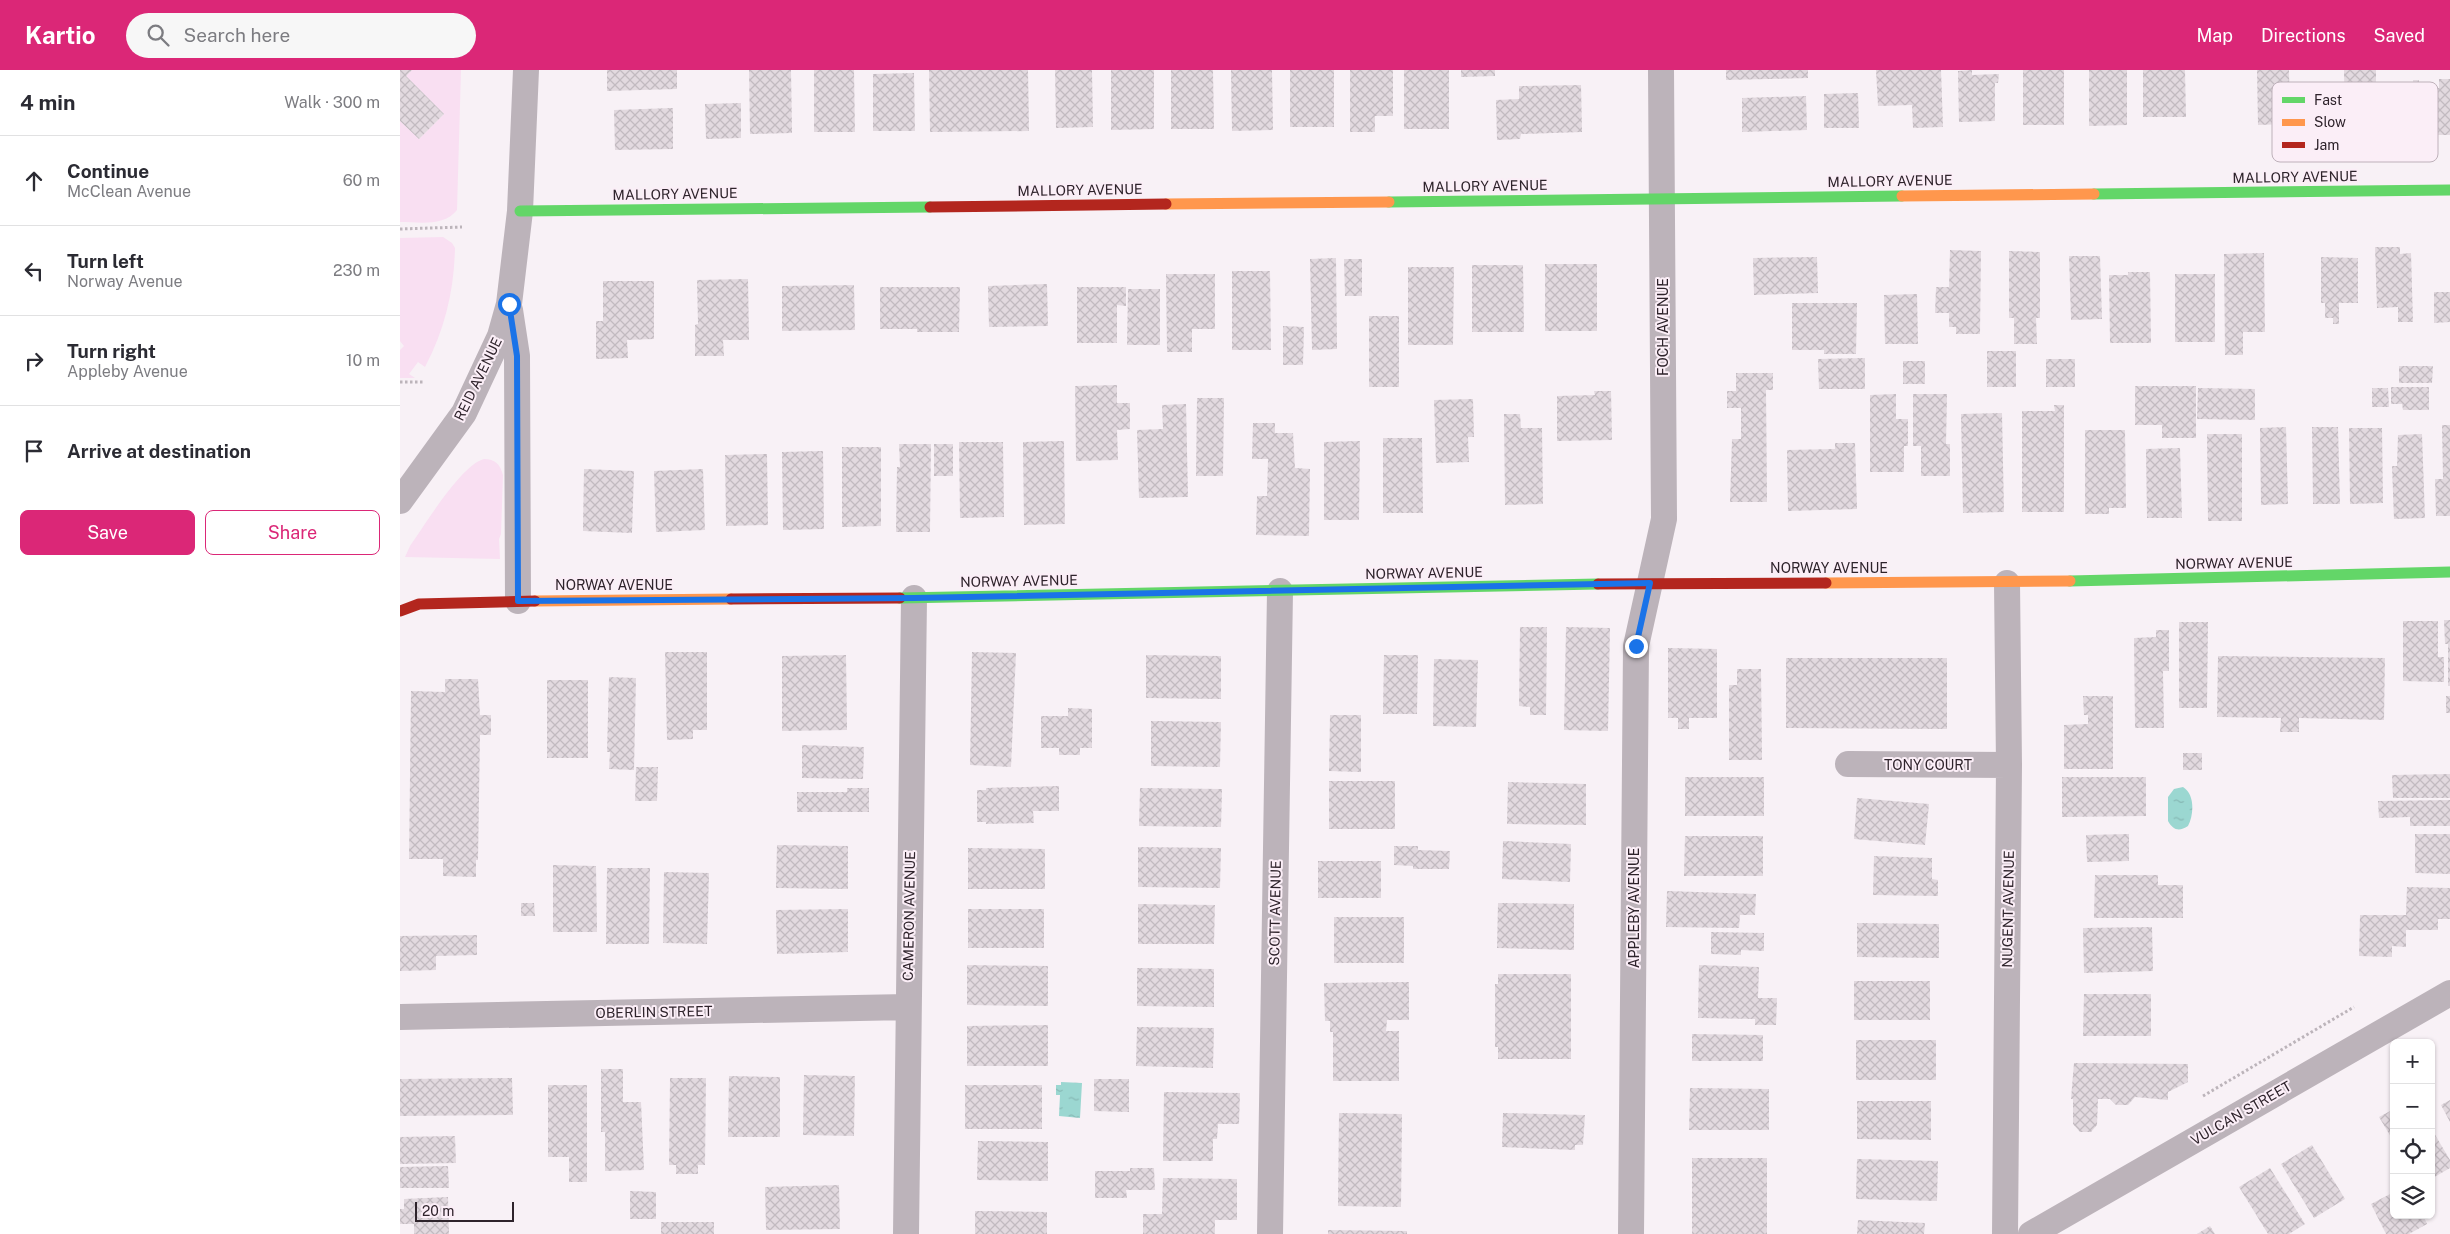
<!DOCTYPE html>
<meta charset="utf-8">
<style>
:root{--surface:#fff;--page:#f7f7f7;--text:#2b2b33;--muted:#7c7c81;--line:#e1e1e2;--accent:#db2777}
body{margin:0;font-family:"Public Sans",sans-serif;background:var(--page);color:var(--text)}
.controls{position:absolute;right:15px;bottom:15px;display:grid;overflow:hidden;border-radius:8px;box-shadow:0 1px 4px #0004}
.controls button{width:45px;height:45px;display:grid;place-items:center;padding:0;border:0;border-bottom:1px solid var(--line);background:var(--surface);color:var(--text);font:25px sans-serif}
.scale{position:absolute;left:15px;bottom:12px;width:99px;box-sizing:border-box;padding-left:5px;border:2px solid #2e232b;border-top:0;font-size:14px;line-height:18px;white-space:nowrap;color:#2e232b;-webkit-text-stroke:4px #fbeef7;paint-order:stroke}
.stop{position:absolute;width:15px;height:15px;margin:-11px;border:4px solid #1a73e8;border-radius:50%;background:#fff}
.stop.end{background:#1a73e8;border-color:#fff;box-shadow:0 1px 5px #0008}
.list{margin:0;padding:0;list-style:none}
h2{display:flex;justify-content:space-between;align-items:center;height:65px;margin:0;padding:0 20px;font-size:21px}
h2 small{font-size:16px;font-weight:400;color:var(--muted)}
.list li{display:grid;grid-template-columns:32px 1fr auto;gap:15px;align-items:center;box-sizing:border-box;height:90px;padding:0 20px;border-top:1px solid var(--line)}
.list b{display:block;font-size:19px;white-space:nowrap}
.list p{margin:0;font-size:16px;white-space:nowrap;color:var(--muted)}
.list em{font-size:16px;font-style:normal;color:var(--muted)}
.actions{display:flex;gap:10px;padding:15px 20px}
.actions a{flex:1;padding:11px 0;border:1px solid var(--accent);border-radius:8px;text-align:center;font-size:18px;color:var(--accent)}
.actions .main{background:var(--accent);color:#fff}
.icon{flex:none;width:28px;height:28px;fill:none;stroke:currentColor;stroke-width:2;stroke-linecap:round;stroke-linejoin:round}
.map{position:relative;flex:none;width:2050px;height:1164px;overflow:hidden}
header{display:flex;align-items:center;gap:30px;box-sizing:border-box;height:70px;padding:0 25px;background:var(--accent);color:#fff}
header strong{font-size:24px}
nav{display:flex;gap:28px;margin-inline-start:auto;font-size:18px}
.search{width:350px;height:45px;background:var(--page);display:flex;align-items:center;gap:12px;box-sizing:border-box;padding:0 18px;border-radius:28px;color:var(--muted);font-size:19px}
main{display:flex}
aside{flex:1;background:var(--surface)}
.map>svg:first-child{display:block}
</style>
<header>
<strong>Kartio</strong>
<div class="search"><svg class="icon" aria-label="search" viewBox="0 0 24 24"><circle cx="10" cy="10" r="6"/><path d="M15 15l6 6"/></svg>Search here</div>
<nav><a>Map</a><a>Directions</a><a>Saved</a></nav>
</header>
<main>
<aside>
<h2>4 min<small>Walk · 300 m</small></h2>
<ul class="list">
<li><svg class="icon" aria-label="ahead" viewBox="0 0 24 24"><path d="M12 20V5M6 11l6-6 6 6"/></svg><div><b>Continue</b><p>McClean Avenue</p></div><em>60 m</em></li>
<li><svg class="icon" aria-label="left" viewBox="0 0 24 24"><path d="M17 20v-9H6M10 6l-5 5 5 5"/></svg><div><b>Turn left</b><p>Norway Avenue</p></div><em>230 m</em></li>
<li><svg class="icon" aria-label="right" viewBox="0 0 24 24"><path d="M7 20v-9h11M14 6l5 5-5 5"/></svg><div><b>Turn right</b><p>Appleby Avenue</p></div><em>10 m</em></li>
<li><svg class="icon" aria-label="arrive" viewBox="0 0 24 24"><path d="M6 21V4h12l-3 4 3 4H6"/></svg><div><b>Arrive at destination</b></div></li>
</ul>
<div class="actions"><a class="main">Save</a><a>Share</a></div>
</aside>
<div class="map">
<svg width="2050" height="1164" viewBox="0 0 2050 1164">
<defs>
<pattern id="water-ripples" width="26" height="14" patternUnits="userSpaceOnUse" patternTransform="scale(1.25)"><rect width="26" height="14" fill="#9bd7d1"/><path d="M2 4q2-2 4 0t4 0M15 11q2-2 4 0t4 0" fill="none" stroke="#86b8b4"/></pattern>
<pattern id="building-cross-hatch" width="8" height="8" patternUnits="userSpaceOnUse" patternTransform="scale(1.25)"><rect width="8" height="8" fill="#e2d9df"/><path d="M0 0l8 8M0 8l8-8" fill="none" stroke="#c2bac0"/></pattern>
</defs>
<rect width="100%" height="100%" fill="#f8f1f6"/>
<path fill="#f9dff2" d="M12 0H61L57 140C44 157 19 152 0 152V51L19 69 44 44 6 6Z
M43 167 52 173 55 178C54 221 45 259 25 297L18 292 9 304 15 308H0V280L4 276 0 271V168Z
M84 389C95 389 100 394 103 405L101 464 99 469 100 489 5 487 10 476C25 455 61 395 84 389Z"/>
<path fill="url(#water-ripples)" d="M1783 717C1795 724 1794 745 1788 756 1779 762 1773 760 1768 751V727L1774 719Z
M661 1012 682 1013 680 1048 659 1046 660 1025H656V1015H661Z"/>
<path fill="url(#building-cross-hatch)" d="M0 0H12L6 6 44 44 19 69 0 51Z
M207 0H277V19L207 21Z
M349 0H391L392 63 350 64Z
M414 0H454L455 62H414Z
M529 0H628L629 61 530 62Z
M655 0H692L693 57 656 58Z
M711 0H754V59L711 60Z
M771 0H813L814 59H771Z
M831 0H872L873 60 832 61Z
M890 0H934V57H890Z
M950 0H993V46H975V62H950Z
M1004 0H1049V59H1004Z
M1061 0H1095V6L1061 7Z
M1326 0H1408V8L1326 10Z
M1476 0H1541L1543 57 1513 58 1512 35 1478 36Z
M1572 0V5L1599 4 1598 13H1595V51L1559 52 1558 1Z
M1623 0H1664V55H1623Z
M1689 0H1727V55L1689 56Z
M1743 0H1785L1786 47H1743Z
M1857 0H1889L1890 54 1858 55Z
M1944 0H1976V67H1945Z
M514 3 515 61H473V4Z
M2039 9H2050V65H2010V18H2013V10H2019V18H2039Z
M1181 15 1182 62 1121 64 1120 69 1097 70 1096 30 1119 29V16Z
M1458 23 1459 58H1424V24Z
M1406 26 1407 60 1342 62V28Z
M341 33V68L306 69 305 34Z
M273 38V79L215 80 214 40Z
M1975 177H2000V184L2011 183 2013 252H1998V237L1977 238Z
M1550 180 1581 181 1580 264H1556V257H1549V243H1535L1536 217H1549Z
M1609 181 1640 182V248H1636L1637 274H1614V248H1609Z
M1864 183 1865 262H1843V285H1825L1824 184Z
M1669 186H1700L1702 249 1671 250Z
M1417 187 1418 223 1354 225 1353 188Z
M1921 187 1958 188V233H1939V254H1933V248H1925V233H1921Z
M936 188 937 279 912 280 910 189Z
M944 189H962V226H945Z
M1145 194H1197V261H1145Z
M1072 195H1123L1124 262H1072Z
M1008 197H1054L1053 275H1008Z
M832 201H870L871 280H832Z
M1728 202H1750L1751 273H1710L1709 205H1728Z
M766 204H815V259H792V282H767Z
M1775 204H1815V272H1775Z
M348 209 349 270H323L324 286H295V255L298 254 297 210Z
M203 211H254V269L227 270 228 288 196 289V251H203Z
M647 214 648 256 589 257 588 216Z
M454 215 455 260 382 261V216Z
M480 217H560L559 262H517V259H480Z
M677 217H726V236L717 235V273H677Z
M728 219H760V275H727Z
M2034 222H2050V252L2034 253Z
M1517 224 1518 274H1485L1484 225Z
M1392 233H1457L1456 284H1424V280H1392Z
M969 246H999V317H969Z
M883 256 904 257 903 295H883Z
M1587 281H1616V317H1587Z
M1465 288V319H1419L1418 289Z
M1646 289H1675V317H1646Z
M1503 291H1525V314H1503Z
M1999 296H2033L2032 313H1999Z
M1336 303H1373V320H1366L1367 432H1330L1332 369H1341V338H1327V321H1336Z
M717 315V333H730V359L717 360 718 390 676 391 675 316Z
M1735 316H1796V368H1762V355H1735Z
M1991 317H2029V340H2003L2002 334H1991Z
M1798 318 1855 319V350L1797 349Z
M1972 318H1988L1989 337H1972Z
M1194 321H1211L1212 370 1157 371V326L1195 325Z
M1496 324V349H1508V376H1504V402H1470V325Z
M1513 324H1547L1546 374H1550V406H1521V376H1513Z
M797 328H824L823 406H796Z
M1073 329 1074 367H1068L1069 392 1036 393 1034 330Z
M786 334 788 427 739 428 737 360 763 359 762 335Z
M1654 335H1664V442H1622V341H1655Z
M1602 343 1604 442 1563 443 1561 344Z
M1104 344H1120L1121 358H1142L1143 434 1105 435Z
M853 353H875V363H893L895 398 910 399 909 466 856 465 857 426H867L868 389H852Z
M2042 355H2050V446H2036L2035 409H2043Z
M1886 357 1888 434 1861 435 1860 358Z
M1912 357H1938L1940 434H1913Z
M1949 358H1982L1983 433 1950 434Z
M1685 360H1725L1726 438H1709V444H1685Z
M1807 364H1842V451H1808Z
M2022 364 2025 448 1994 449 1992 396H1997L1998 365Z
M983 368H1022L1023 443H983Z
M664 371 665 454 624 455 623 372Z
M960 371 959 450H924V372Z
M559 372H603L604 447 560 448Z
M1435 373H1455L1457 439 1388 441 1387 380 1435 379Z
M499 374H531L530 462H496L497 397H500Z
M534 374H553V406H534Z
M442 377H481V456L442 457Z
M1780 378 1782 448H1747L1746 379Z
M423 381 424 459 383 460 382 382Z
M367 384 368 455 326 456 325 385Z
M184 399 234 401 232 463 183 461Z
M303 399 305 460 256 462 254 401Z
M2044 550H2050V616H2048V574H2045Z
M2003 551H2038V587H2044V612L2003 611Z
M1779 552H1808L1807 638H1779Z
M1120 557H1147L1146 645H1130V637L1119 636Z
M1166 557 1210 558 1208 661 1164 660Z
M1756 560H1769V601H1763L1764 658H1735L1734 568 1756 567Z
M1268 578 1317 579V648H1289V659H1278V648H1268Z
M265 582H307V660H293V669L267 670Z
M572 582 616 583 611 697 570 695Z
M446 585 447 660 382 661V586Z
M746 585 821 586V629L746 628Z
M984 585H1018L1017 644H983Z
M1818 586 1985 588 1984 650 1899 648V662H1880L1881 648 1817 647Z
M1386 588H1547V659L1386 658Z
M1034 589 1078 590 1076 657 1033 656Z
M1337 599H1361L1362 690H1329V615H1337Z
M209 607 236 608 234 700 209 699 210 682H207Z
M45 609H78L80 645H91V665H80L78 790H76V807L43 806V789H9L11 621 45 622Z
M147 610H188V688H147Z
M1683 626H1713V699H1664V655L1688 654V645H1684Z
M2046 626H2050V643H2046Z
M668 638 692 639V678H680V685H659V678H641V646H668Z
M930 645H961V702L929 701Z
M751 651 821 652 820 697 751 696Z
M402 675 464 677 463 709 402 708Z
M1783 683H1802V700H1783Z
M236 697H258L257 731H235Z
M2050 704V728H1993L1992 705Z
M1285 707H1364V746H1285Z
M1662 707H1746V746L1662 747Z
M929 711H995V759H929Z
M1108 712 1186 714V755L1107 754Z
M659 716V741H633L634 753 586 754V752H577V720H586V718Z
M447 718H469V742H397V722H447Z
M740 718 822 719 821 757 739 756Z
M1457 728 1529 734 1525 775 1454 769Z
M2050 730V756H2010V747L1979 748 1978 731Z
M1729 764V791L1687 792 1686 765Z
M2015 764H2050V804L2015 803Z
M1285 766H1363V806H1284Z
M1103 771 1171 774 1170 812 1102 809Z
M377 775 448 776V819L376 818Z
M994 776H1018V780L1050 781 1049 799H1013V796L994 795Z
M738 777 821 778 820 818 738 817Z
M568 778 645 779V819H568Z
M1474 786 1532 788V809L1538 810V826L1473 825Z
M918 791H981V828H918Z
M153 795 196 796 197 862H153Z
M207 798H250L249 874H206Z
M264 802 309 803 307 874 263 873Z
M1695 805H1758V815H1783V848H1694Z
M2007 817 2050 818V849H2038V860H2006V877L1992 876V887L1959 886 1960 845H2006Z
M1267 821 1356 824 1355 845H1340L1339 858 1266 857Z
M121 833H134L135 846H121Z
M1098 833 1174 834V880L1097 878Z
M738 834 815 835 814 874H738Z
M448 839V882L377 884 376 840Z
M568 839H644V878H568Z
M934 847H1004V893H934Z
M1457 853 1539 854V888L1457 887Z
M1752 857 1753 901 1684 903 1683 858Z
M1311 862 1364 863V881L1341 880V885L1311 884Z
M77 865V885L36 886V900L0 901V866Z
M567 895 648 896V936L567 935Z
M1299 895 1359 897 1358 928H1377L1376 955H1355V949L1298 948Z
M737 898 814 899V937L737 936Z
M1098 904H1171V989H1098V977H1095V914H1098Z
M1454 911H1530V950H1454Z
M1009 912V950H987L986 961H999V1011H933V962H930V951H925L924 913Z
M1684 924H1751V966H1683Z
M648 955V996H567V956Z
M737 957 814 958 813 998 736 996Z
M1292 964 1363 965V991H1292Z
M1456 970H1536V1010H1456Z
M1674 993 1788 994V1012L1768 1022V1030L1735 1027 1728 1035H1716L1710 1029H1698L1697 1055 1691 1062H1680L1673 1054V1029H1671Z
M201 999H223V1032H241L244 1100 205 1101V1062H201Z
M404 1005 455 1006 454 1066 403 1065Z
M329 1006 380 1007V1067H328Z
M112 1008 113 1045 0 1046V1009Z
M270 1008H306L305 1095H298V1104H276V1095H269Z
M694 1009H729V1042L694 1041Z
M148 1015H187V1112H169V1087H148Z
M565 1015H642V1059H565Z
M1290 1018 1369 1019V1060H1289Z
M764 1022 840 1023 839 1054H818L817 1069H813V1091H763Z
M2050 1030V1052L2041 1035Z
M1457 1031H1531V1070L1457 1069Z
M1994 1039V1072L1979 1047Z
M939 1043 1002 1044 1001 1137 938 1136Z
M1103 1043 1185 1045 1183 1075H1175V1080L1102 1077Z
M2031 1058 2050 1090V1098L2031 1109Z
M55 1066 56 1093 0 1094V1067Z
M578 1071 648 1072V1111L577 1110Z
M1912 1075 1945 1129 1914 1148 1881 1094Z
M1292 1088H1367V1164H1292Z
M1457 1089 1538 1091 1537 1131 1456 1129Z
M48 1096 49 1118H0V1097Z
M730 1098H754L755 1120H726L727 1128H695V1101H730Z
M1870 1098 1905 1154 1889 1164H1868L1839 1117Z
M763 1108 837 1109V1150H815V1164H743V1144H762Z
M439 1115 440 1159 366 1160 365 1117Z
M230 1121 256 1122V1149H230Z
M1994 1122V1145H2023L2027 1154 2009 1164H1986L1971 1134Z
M48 1127 49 1164H14V1154H0V1139H4V1129Z
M575 1141 647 1142V1164H575Z
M1458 1150 1525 1153 1524 1164H1457Z
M261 1152H314V1164H261Z
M1810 1156 1815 1164H1797Z
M928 1160 1007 1161V1164H928Z"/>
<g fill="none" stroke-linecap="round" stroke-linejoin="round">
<path stroke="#bcb4ba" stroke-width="3" stroke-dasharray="2.5 2.5" stroke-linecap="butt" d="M0 159 62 157
M0 312H24
M1803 1026 1954 937"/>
<path stroke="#bcb3ba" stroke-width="26" d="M110 240 117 286 118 531
M0 431 64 343 100 266 109 234 120 141 126 0
M1448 694 1609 695
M0 947 508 937
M506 1164 514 528
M870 1164 880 521
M1231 1164 1236 576 1264 449 1261 0
M1605 1164 1609 695 1607 513
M1631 1164 2050 923"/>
<path stroke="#63d668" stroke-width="11" d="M1694 124 2050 120
M989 132 1502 126
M120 141 530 137
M1670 511 2050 502
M500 528 1198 514"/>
<path stroke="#ff974d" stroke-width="11" d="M1502 126 1694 124
M766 134 989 132
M1426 513 1670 511
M135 531 331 529"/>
<path stroke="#b3261e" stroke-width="11" d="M530 137 766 134
M1198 514 1426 513
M331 529 500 528
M0 541 19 534 135 531"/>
</g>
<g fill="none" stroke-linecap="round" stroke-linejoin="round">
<path stroke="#1a73e8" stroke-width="6" d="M109 234 117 286 118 531 514 528 1250 513 1236 576"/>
</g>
<g text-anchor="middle" stroke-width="4" stroke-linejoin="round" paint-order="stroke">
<g font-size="14" fill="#2e232b" stroke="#fbeef7">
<text transform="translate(1895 107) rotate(-1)" y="5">MALLORY AVENUE</text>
<text transform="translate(1490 111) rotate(-1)" y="5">MALLORY AVENUE</text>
<text transform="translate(1085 116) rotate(-1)" y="5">MALLORY AVENUE</text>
<text transform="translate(680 120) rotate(-1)" y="5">MALLORY AVENUE</text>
<text transform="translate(275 124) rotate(-1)" y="5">MALLORY AVENUE</text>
<text transform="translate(1263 257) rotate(-90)" y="5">FOCH AVENUE</text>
<text transform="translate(78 309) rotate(-64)" y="5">REID AVENUE</text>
<text transform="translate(1834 493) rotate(-1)" y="5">NORWAY AVENUE</text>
<text x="1429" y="503">NORWAY AVENUE</text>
<text transform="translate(1024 503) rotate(-1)" y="5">NORWAY AVENUE</text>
<text transform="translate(619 511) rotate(-1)" y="5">NORWAY AVENUE</text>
<text x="214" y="520">NORWAY AVENUE</text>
<text x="1528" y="700">TONY COURT</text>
<text transform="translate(1234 838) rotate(-90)" y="5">APPLEBY AVENUE</text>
<text transform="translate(1608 839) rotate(-89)" y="5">NUGENT AVENUE</text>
<text transform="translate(875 843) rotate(-89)" y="5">SCOTT AVENUE</text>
<text transform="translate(509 846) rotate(-89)" y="5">CAMERON AVENUE</text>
<text transform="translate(254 942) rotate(-1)" y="5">OBERLIN STREET</text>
<text transform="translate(1841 1043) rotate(-30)" y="5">VULCAN STREET</text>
</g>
</g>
<rect x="1872" y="12" width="166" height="80" rx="8" fill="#fbeef7" stroke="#beb1ba" stroke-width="1"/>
<rect x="1882" y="27" width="23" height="6" fill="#63d668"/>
<rect x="1882" y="49" width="23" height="7" fill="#ff974d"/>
<rect x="1882" y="72" width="23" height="6" fill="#b3261e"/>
<g font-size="14" fill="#2e232b">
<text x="1914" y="35">Fast</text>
<text x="1914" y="57">Slow</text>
<text x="1914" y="80">Jam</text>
</g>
</svg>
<div class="controls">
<button>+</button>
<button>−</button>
<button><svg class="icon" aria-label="locate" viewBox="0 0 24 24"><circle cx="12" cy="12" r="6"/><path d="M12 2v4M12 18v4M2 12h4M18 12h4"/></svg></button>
<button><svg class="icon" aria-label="layers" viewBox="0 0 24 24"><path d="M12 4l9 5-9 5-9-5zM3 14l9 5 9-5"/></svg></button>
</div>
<div class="scale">20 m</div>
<div class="stop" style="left:109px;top:234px"></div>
<div class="stop end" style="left:1236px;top:576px"></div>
</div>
</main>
